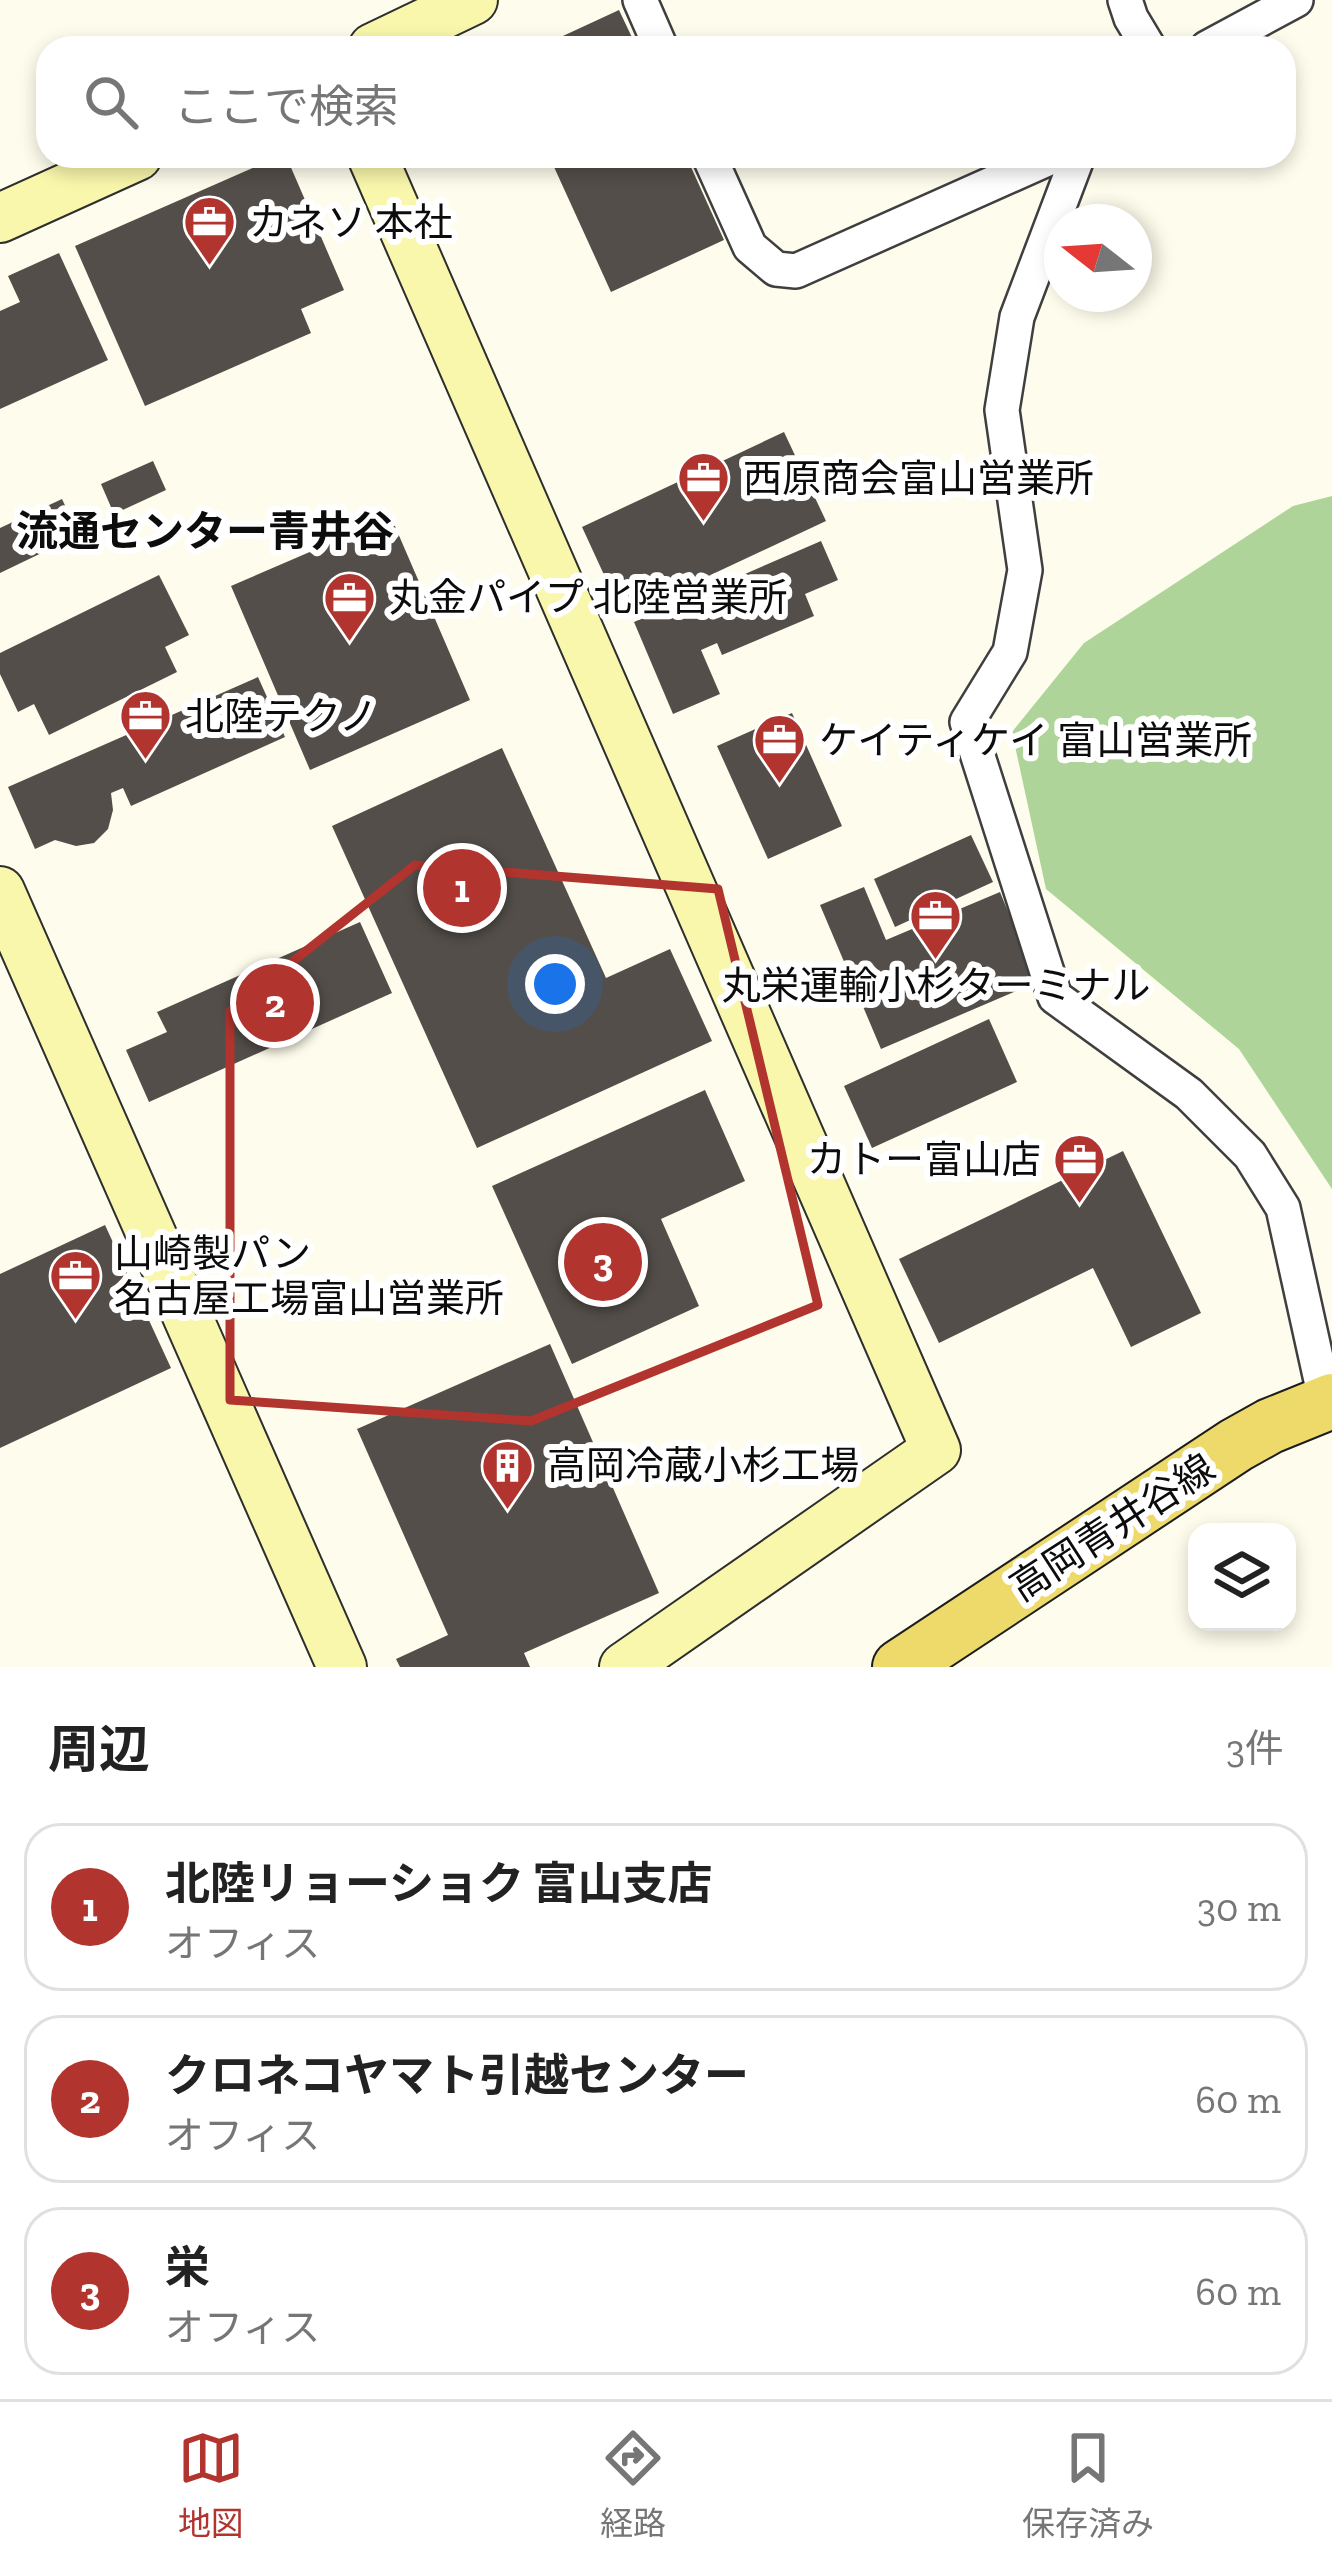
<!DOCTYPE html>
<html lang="ja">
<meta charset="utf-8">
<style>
:root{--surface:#fff;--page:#f6f6f6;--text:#222;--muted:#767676;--line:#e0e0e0;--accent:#b1342f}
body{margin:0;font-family:"Zilla Slab","Noto Sans JP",serif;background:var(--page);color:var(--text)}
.controls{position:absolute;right:36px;bottom:36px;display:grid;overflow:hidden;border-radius:24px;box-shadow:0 6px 18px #0003}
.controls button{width:108px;height:108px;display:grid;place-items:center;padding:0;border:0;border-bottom:3px solid var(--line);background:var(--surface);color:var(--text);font:60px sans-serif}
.compass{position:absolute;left:1044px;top:204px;width:108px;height:108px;border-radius:50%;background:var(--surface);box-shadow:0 6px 18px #0003;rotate:287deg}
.you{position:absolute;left:555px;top:984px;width:42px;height:42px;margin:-30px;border:9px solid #fff;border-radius:50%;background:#1a73e8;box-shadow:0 0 0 18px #1a73e833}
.badge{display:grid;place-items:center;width:78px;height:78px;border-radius:50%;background:var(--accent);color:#fff;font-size:39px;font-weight:700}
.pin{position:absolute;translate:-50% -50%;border:6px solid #fff;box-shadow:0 3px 12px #0006}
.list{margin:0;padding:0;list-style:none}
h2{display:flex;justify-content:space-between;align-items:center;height:156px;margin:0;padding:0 48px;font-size:51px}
h2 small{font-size:39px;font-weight:400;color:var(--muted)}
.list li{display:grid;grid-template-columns:78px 1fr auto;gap:36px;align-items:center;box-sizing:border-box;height:168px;margin:0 24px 24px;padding:0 24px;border:3px solid var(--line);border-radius:36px}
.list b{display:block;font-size:45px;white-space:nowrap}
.list p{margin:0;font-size:39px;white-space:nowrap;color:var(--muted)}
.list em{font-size:39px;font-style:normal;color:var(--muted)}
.icon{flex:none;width:66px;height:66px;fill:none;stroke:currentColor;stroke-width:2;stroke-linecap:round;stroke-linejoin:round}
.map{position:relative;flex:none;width:1332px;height:1667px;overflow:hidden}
.search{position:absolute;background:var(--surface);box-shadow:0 6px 18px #0003;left:36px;right:36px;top:36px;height:132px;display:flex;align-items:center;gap:30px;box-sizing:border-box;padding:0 42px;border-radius:36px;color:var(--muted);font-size:45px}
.sheet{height:732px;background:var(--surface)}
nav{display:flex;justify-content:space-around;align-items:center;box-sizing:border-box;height:168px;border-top:3px solid var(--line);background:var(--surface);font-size:33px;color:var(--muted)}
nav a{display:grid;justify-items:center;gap:6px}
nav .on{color:var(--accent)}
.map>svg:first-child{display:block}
</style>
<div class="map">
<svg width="1332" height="1667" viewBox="0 0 1332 1667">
<rect width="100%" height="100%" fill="#fefcec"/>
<path fill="#aed499" d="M1332 496V1189L1239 1049 1046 889 1012 732 1084 643 1293 506Z"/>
<path fill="#534e49" d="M619 10 637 48H537Z
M280 156H286L344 290 301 309 311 333 145 406 75 246Z
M549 156H686L724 240 611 292Z
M59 253 108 360 0 409V311L20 302 8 276Z
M784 432 826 521 623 616 582 527Z
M153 461 166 490 114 514 101 484Z
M62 499 79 535 0 573V528Z
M391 517 470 700 310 770 231 586Z
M821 541 838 580 805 594 814 616 722 655 717 643 701 650 720 694 673 714 634 622Z
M159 575 189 635 165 647 177 672 49 735 34 704 18 712 0 674V653Z
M258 677 285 737 131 806 123 788 111 793 113 810 108 829 94 843 76 846 55 840 35 849 8 787Z
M792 713 842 826 768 859 717 746Z
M502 748 606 978 670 949 712 1041 477 1148 332 826Z
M971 835 993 882 895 927 874 879Z
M864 887 886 940 1000 892 1037 982 881 1049 820 905Z
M360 922 392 993 149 1102 126 1050 167 1032 157 1012Z
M989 1019 1017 1082 872 1148 844 1086Z
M705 1090 745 1181 661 1219 699 1306 572 1364 492 1186Z
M1123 1151 1201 1313 1131 1347 1093 1268 939 1343 899 1259Z
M105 1225 171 1368 0 1448V1274Z
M550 1344 659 1593 524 1653 530 1667H400L396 1659 448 1635 357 1429Z"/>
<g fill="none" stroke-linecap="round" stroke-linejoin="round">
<defs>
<path id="street" d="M640 0 661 48
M1125 0 1131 18 1149 48
M1207 48 1296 0
M709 156 750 247 776 269 796 271 1054 156
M1078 156 1017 317 1002 410 1025 570 1010 652 967 722 1055 997 1189 1094 1250 1155 1283 1208 1326 1403"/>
<path id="secondary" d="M373 48 473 0
M372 156 936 1450 624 1667
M0 218 137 156
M0 891 342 1667"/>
<path id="primary" d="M900 1667 1236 1445 1270 1426 1332 1401"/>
</defs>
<use href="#street" stroke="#3f3f3f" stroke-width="38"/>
<use href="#secondary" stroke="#2e2e2e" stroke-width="52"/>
<use href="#primary" stroke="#1d1d1d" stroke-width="58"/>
<use href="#street" stroke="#fff" stroke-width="33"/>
<use href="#secondary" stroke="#f9f7ab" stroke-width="48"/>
<use href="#primary" stroke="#eeda6b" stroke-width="54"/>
</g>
<path fill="none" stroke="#b1342f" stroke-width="9" stroke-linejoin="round" d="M415 865 718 889 818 1305 531 1421 230 1400V1011Z"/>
<defs>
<symbol id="office-pin" viewBox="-11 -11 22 30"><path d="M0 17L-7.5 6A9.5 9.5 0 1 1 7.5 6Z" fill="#b1342f" stroke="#fff"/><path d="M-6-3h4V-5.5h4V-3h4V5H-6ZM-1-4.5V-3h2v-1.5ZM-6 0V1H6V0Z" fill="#fff"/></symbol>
<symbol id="building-pin" viewBox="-11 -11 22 30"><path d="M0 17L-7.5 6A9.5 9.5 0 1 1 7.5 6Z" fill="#b1342f" stroke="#fff"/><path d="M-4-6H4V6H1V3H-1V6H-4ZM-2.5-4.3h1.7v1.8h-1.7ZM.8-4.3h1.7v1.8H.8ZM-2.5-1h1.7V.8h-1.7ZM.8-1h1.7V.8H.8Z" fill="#fff"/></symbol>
</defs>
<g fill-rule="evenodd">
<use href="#office-pin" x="180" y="192" width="59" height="81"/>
<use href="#office-pin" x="674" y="448" width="59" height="81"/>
<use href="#office-pin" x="320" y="568" width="59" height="81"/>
<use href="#office-pin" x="116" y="686" width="59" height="81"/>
<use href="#office-pin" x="750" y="710" width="59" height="81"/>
<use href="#office-pin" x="906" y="886" width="59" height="81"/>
<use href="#office-pin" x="1050" y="1130" width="59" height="81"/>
<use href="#office-pin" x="46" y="1246" width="59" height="81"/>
<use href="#building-pin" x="478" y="1436" width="59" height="81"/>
</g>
<g text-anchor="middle" stroke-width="12" stroke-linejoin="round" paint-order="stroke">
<g font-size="39" fill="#0c0c0c" stroke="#fff" text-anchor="start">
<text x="249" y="236">カネソ 本社</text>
<text x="743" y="492">西原商会富山営業所</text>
<text x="389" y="611">丸金パイプ 北陸営業所</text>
<text x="185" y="730">北陸テクノ</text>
<text x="819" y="754">ケイティケイ 富山営業所</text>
<text x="936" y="999" text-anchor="middle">丸栄運輸小杉ターミナル</text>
<text x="1041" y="1173" text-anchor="end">カトー富山店</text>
<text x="114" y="1267">山崎製パン<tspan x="114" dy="45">名古屋工場富山営業所</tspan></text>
<text x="547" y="1479">高岡冷蔵小杉工場</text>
</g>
<g font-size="39" fill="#0c0c0c" stroke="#fff">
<text transform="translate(1112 1527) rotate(-33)" y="14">高岡青井谷線</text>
</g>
<g font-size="42" font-weight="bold" fill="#0c0c0c" stroke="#fff">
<text x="205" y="546">流通センター青井谷</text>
</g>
</g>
</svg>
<div class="controls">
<button><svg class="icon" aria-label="layers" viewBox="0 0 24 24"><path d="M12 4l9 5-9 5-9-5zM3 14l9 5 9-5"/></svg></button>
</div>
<svg class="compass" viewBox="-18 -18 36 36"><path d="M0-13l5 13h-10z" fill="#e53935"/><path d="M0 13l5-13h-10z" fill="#767676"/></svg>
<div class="you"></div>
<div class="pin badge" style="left:462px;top:888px">1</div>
<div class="pin badge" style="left:275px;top:1003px">2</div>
<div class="pin badge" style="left:603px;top:1262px">3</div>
<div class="search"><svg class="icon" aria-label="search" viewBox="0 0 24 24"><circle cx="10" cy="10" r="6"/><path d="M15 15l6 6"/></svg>ここで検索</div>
</div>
<section class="sheet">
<h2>周辺<small>3件</small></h2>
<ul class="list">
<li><span class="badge">1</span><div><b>北陸リョーショク 富山支店</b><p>オフィス</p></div><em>30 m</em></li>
<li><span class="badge">2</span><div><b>クロネコヤマト引越センター</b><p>オフィス</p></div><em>60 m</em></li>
<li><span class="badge">3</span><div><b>栄</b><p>オフィス</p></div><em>60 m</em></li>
</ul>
</section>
<nav>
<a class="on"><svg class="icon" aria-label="map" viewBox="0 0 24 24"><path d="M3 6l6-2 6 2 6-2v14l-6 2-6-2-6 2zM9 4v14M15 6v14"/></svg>地図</a>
<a><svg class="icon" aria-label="directions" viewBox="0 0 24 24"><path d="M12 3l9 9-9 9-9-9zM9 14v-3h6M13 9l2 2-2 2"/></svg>経路</a>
<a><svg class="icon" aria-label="saved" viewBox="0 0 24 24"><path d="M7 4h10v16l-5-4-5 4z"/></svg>保存済み</a>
</nav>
